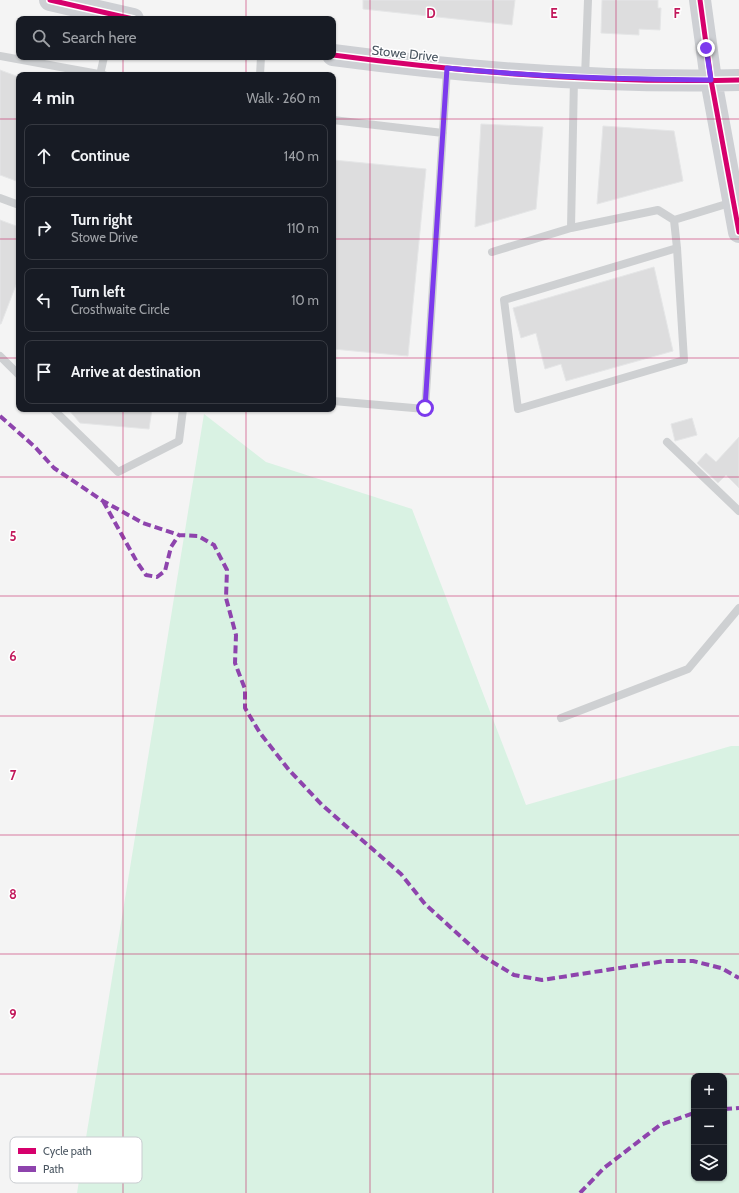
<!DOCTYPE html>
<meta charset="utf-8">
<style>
:root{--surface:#171b24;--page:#242831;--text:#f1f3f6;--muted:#9ea1a6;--line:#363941}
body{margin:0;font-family:Cabin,sans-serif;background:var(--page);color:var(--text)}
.controls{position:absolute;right:12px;bottom:12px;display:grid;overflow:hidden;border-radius:8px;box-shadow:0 1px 3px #0004}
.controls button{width:36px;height:36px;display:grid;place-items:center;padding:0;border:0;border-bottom:1px solid var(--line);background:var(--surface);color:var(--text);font:20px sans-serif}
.stop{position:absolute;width:12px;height:12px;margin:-9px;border:3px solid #7c3aed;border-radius:50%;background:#fff}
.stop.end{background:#7c3aed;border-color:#fff;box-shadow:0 1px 4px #0008}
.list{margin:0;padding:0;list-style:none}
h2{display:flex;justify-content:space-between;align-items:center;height:52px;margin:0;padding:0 16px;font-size:17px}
h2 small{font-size:13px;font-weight:400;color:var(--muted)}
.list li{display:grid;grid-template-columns:26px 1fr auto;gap:12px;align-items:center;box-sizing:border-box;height:64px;margin:0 8px 8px;padding:0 8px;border:1px solid var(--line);border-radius:8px}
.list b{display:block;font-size:15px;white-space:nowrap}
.list p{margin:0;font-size:13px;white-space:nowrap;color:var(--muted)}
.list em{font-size:13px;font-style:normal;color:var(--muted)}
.icon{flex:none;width:22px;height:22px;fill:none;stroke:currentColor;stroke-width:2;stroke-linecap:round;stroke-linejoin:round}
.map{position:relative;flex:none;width:739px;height:1193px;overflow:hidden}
.search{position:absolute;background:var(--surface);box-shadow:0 1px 3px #0004;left:16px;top:16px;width:320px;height:44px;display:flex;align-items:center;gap:10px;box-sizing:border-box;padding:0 14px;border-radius:8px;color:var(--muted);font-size:15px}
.panel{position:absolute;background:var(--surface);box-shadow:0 1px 3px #0004;left:16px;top:72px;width:320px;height:340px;border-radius:8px}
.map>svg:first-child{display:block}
</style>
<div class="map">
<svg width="739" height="1193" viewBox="0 0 739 1193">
<rect width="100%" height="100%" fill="#f4f4f4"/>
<path fill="#d9f2e3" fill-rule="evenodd" d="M204 414 266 462 412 509 526 805 731 746H739V1193H77ZM694 1076H724V1178H694Z"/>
<path fill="#ddddde" stroke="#e5e6e7" d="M363 0H515L512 25 363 9Z
M602 0H658V8H661L660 30 639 29V35L601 33Z
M0 70 19 77V182L0 175Z
M481 124 543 127 536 209 475 227Z
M603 126 674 131 683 181 597 204Z
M333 160 426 169 408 356 333 349Z
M0 220 19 227V277L1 324H0Z
M654 267 673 351 566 381 561 364 545 369 536 333 521 338 513 308Z
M68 409H152L149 429 80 423Z
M692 418 697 435 675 441 671 424Z
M739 437V488L726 475 718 483 697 463 706 453 716 462Z"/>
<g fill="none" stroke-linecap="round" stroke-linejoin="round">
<path stroke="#ced0d2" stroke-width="8" d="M0 56 104 75
M100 75 104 57
M260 75 261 57
M585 77 588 0
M333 120 443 133
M0 198 19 205
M571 228 658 210 674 220
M677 248 504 300 518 409 684 360 677 248 674 220 733 202
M492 252 571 228 574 78
M0 356 19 375
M333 401 425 409 447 69
M53 409 118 472 179 441 183 409
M667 442 739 511
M561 718 688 669 739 608"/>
<path stroke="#ced0d4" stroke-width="22" d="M50 0 133 19
M700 0 711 80 739 232
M333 55C468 73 603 83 739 80"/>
<path stroke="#8e44ad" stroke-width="4" stroke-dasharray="8 4" stroke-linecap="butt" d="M0 416 35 447 54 468 103 501 143 523 179 535 198 536 214 545 227 570 226 598 236 635 235 663 245 689V708L260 733 289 770 322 805 401 874 425 904 481 955 514 975 542 980 665 961H693L721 968 739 978
M103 501 137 562 146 575 157 577 165 571 171 547 179 535
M724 1109 739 1108
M580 1193 604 1168 660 1125 694 1113"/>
<defs>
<path id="cycleway" d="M50 0 133 19
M700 0 711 80 739 232
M333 55C468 73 603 83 739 80"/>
</defs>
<use href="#cycleway" stroke="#fff" stroke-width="8"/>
<use href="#cycleway" stroke="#d6006c" stroke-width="5"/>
</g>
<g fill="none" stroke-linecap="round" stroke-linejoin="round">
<path stroke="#7c3aed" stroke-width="5" d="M425 408 447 68C535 77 623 79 711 80L706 48"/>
</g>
<path fill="none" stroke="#c2185b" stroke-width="1" stroke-opacity="0.55" d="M123 0V19M246 0V19M370 0V1193M493 0V1193M616 0V1193M123 57V75M246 57V75M0 119H19M333 119H739M0 239H19M333 239H739M0 358H19M333 358H739M123 409V1193M246 409V1193M0 477H739M0 596H739M0 716H739M0 835H739M0 954H739M0 1074H739"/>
<g text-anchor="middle" stroke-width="3" stroke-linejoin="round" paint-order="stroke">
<g font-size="13" fill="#4a5661" stroke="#fff">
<text transform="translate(405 53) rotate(6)" y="5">Stowe Drive</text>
</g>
</g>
<rect x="10" y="1137" width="132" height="46" rx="6" fill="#fff" stroke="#c9ccd0" stroke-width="1"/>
<rect x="18" y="1148" width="18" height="6" fill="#d6006c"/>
<rect x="18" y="1166" width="18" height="6" fill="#8e44ad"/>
<g font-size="11" fill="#4a5661">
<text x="43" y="1155">Cycle path</text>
<text x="43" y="1173">Path</text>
</g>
<g font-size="13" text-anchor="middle" font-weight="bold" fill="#c2185b" stroke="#fff" stroke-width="3" stroke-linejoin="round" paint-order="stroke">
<text x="431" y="18">D</text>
<text x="554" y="18">E</text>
<text x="677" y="18">F</text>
<text x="13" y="541">5</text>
<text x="13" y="661">6</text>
<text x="13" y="780">7</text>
<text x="13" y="899">8</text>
<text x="13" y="1019">9</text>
</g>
</svg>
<div class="controls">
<button>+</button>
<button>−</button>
<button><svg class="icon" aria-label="layers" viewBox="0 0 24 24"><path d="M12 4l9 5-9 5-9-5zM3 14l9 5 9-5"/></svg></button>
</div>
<div class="stop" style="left:425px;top:408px"></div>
<div class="stop end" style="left:706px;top:48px"></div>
<div class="search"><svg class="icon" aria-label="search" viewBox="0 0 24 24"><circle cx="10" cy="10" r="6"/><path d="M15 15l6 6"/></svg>Search here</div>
<section class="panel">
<h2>4 min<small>Walk · 260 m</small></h2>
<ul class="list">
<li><svg class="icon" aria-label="ahead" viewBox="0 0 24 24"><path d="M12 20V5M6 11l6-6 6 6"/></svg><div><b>Continue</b></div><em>140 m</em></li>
<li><svg class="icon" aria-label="right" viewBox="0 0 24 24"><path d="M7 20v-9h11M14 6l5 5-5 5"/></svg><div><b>Turn right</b><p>Stowe Drive</p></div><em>110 m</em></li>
<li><svg class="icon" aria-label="left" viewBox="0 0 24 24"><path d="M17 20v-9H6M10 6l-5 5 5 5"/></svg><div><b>Turn left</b><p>Crosthwaite Circle</p></div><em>10 m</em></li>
<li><svg class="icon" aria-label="arrive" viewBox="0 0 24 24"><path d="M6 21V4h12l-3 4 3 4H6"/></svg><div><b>Arrive at destination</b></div></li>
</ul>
</section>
</div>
